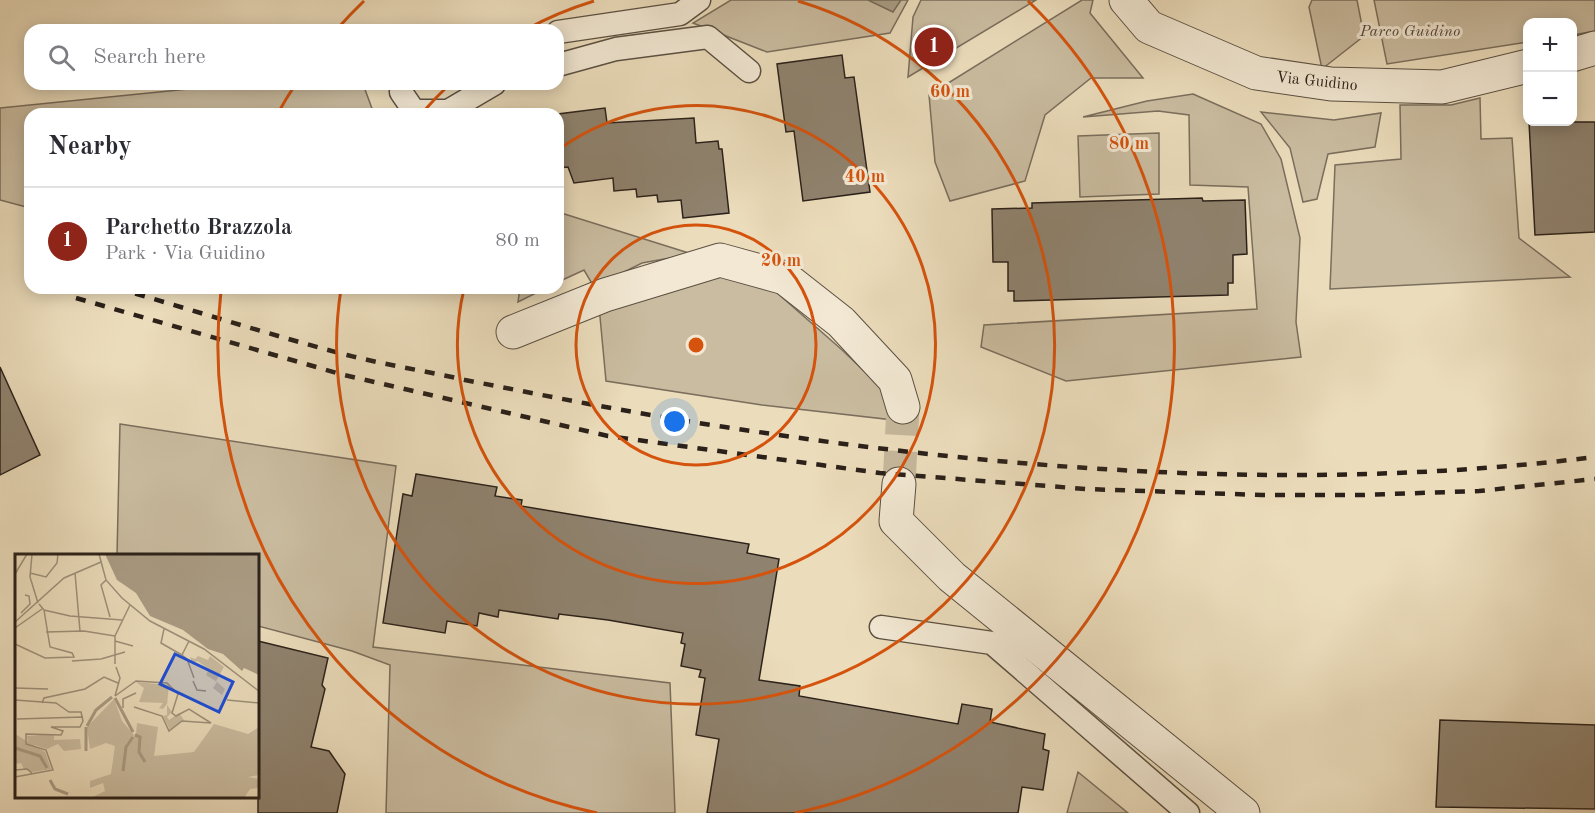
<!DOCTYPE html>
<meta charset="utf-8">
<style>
:root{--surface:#fff;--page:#f2f2f3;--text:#2b2b33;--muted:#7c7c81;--line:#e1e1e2;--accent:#8f2418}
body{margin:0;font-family:"Old Standard TT",serif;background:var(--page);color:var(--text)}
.controls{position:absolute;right:18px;top:18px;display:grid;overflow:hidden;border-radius:12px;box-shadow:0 3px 15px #0003}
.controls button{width:54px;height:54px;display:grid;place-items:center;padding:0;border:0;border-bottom:2px solid var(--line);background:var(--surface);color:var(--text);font:30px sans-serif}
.you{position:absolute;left:675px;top:422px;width:21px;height:21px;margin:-15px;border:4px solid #fff;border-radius:50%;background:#1a73e8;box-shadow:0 0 0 9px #1a73e833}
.badge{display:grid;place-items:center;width:39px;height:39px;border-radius:50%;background:var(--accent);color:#fff;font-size:20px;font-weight:700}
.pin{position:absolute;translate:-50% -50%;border:3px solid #fff;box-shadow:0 2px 6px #0006}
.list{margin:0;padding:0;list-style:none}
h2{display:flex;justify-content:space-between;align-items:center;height:78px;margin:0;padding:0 24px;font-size:26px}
h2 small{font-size:20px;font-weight:400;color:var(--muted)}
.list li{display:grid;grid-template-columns:39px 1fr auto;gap:18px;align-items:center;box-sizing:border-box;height:108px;padding:0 24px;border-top:2px solid var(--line)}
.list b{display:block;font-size:22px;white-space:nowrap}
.list p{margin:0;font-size:20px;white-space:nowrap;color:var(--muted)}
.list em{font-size:20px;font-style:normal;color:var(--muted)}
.icon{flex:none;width:33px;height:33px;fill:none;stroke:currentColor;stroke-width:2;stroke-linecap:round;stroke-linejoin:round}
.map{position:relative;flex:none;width:1595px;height:813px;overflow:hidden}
.search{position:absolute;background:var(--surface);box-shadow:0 3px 15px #0003;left:24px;top:24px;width:540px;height:66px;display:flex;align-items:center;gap:15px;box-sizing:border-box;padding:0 21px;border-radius:18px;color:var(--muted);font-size:22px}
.panel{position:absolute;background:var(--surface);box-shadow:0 3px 15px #0003;left:24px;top:108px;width:540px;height:186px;border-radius:18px}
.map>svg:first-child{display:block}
</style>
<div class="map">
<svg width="1595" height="813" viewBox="0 0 1595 813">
<rect width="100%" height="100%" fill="#ebdcbb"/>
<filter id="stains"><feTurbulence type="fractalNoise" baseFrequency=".00333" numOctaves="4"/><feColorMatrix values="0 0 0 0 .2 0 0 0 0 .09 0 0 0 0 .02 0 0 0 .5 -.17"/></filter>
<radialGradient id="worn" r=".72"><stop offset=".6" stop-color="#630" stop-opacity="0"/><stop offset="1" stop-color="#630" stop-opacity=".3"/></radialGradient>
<path fill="#cabca0" stroke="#7a6e5d" stroke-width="1.5" d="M731 0H908L890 33 767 52 693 23Z
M921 0H1036L908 77 913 17Z
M1082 0H1093L1090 13 1143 78H1091L1045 115 1025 181 950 201 935 162 929 95Z
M1312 0H1357L1364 36 1322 69 1309 7Z
M1374 0H1595V31L1573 35 1572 22H1528L1527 42 1387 64Z
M238 84H363L374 114H30V208L0 200V108Z
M1193 94 1261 124 1281 159 1300 238 1296 322 1301 357 1066 381 981 347 984 325 1257 309 1248 187 1190 185 1189 115 1158 111 1083 117 1147 101Z
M1480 98 1481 139 1512 138 1519 238 1570 277 1330 289 1335 165 1401 159 1400 105H1451Z
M1261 112 1334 120 1381 113 1375 147 1328 154 1317 199 1303 202 1290 148Z
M1159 133V194L1080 197 1078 136Z
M558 212 692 254 642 263 594 287 584 270 558 282Z
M728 274 776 292 841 349 880 386 894 420 762 405 606 381 599 306Z
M520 288H546L518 302Z
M120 424 396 466 373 647 670 683 675 813H386L390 665 352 651 258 626V555H117Z
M1078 772 1128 813H1067Z"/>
<path fill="#aa9c84" stroke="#776b5a" stroke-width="1.5" d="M868 0H901L893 12Z"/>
<path fill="#8f826e" stroke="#2b211a" stroke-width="1.5" d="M842 55 845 78 854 77 870 192 803 201 794 131 786 132 777 64Z
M605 108 607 123 694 118 696 143 718 141 719 149H722L729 213 683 218 681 200 658 202 657 195 637 197 636 189 614 191 613 178 574 183 568 167 558 168V114Z
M1529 122H1595V232L1535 235Z
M1202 198 1203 201 1245 200 1247 254 1233 255V283H1228V295L1014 301V291H1008V262H993L992 209 1032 208V203Z
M0 367 40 455 0 475Z
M416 474 497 487 495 496 522 500 521 506 749 544 747 553 779 559 759 680 800 686 799 696 958 724 962 704 992 709 990 722 1045 734 1043 749 1049 751 1043 790 1022 787 1018 813H707L719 739 696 735 705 678 699 677 701 670 681 666 685 644 681 643 683 633 608 620 559 614 558 619 499 610 498 617 479 613 477 626 447 621 445 633 383 623 403 494 412 496Z
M258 641 328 658 322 685 325 689 311 747 329 751 345 774 337 813H258Z
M1440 720 1595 725V809L1436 807Z"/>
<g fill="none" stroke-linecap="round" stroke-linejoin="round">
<path stroke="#c5b79b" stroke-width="33" stroke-dasharray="33 16" stroke-linecap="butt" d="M899 484 903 407"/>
<defs>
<path id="lane" d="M558 32 680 14 699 0
M558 65 616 49 708 37 749 71
M403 84 401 92 414 111H448L494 84
M881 627 992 643 1188 813"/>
<path id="street" d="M1126 0 1149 27 1256 73 1331 84 1442 87 1528 66
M1572 55 1595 48
M513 332 605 295 720 260 785 278 841 322 895 380 903 407
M899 484 896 521 952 577 1243 813"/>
</defs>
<use href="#lane" stroke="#5b5042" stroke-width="25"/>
<use href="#street" stroke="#5b5042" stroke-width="35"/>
<use href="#lane" stroke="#f2e8d3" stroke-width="22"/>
<use href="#street" stroke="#f2e8d3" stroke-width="33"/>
<path stroke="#2b211a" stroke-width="4.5" stroke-dasharray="10 10" stroke-linecap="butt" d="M116 288C193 310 270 335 347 355 386 365 426 371 465 380 552 397 637 414 725 427 1011 471 1306 493 1595 457
M76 298 344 375 608 436 880 473 1086 489 1262 495H1362L1479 491 1595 479"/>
</g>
<g fill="none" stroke="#d5530d" stroke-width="3">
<circle cx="696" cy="345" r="120"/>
<path d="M559 149A239 239 0 1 1 464 289"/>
<path d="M423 112A359 359 0 0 1 449 85M525 30A359 359 0 0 1 594 1M798 1A359 359 0 1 1 341 289"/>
<path d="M597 813A478 478 0 0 1 221 291M278 113A478 478 0 0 1 295 85M338 28A478 478 0 0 1 364 1M1028 1A478 478 0 0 1 795 813"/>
</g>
<g text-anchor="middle" stroke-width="6" stroke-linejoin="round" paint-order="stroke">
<g font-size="16" font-style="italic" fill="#53483c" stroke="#f2e8d3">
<text x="1410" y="36">Parco Guidino</text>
</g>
<g font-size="16" fill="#2b211a" stroke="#f2e8d3">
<text transform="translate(1317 80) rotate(6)" y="6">Via Guidino</text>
</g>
</g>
<g transform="translate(15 554)">
<rect width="244" height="244" fill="#ebdcbb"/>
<path d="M183 102 193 106 195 102 209 113 201 127 210 135 207 141 198 134 202 128 191 121 194 115 182 107 178 111 175 103 180 105ZM121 128 154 131 152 151 157 158 152 163 154 166 164 159 169 166 155 176 148 162 152 161V150L148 155 144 154 148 149 124 148 129 134ZM99 145 107 167 119 181 110 191 121 180 122 169 143 173 139 202 179 198 199 170 233 180 244 173V221L233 223 244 225V234L235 235 229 244H76L90 237 88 229 75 234V227L96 220 100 192 91 189 75 195 72 173ZM0 180 30 198 36 215 18 218 9 215 6 209 0 210ZM39 180V186L65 185 66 195 49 197 43 190 32 195 13 189 12 182Z" fill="#cabca0"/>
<path d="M90 0H244V121L229 114 227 117 208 100 193 95 168 76 135 62 121 39 102 26Z" fill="#aa9c84"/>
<path fill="none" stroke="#aa9c84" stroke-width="3" d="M106 4 128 0M96 6 245 72M97 6 162 0M100 7 186 26 245 45M103 7 179 12 245 9M105 10 245 64M114 12 245 57M100 144 118 178M72 172 81 156 97 143M120 181 125 183 124 198 130 208M0 194 25 202 32 214M71 197V173M108 217 111 193 118 183M35 226 40 235 53 240"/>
<path fill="none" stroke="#9e917b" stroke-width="1.5" d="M17 0 15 23 23 49M84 0 91 26 107 44 135 67 189 95 245 138M15 19 31 23 42 9 43 0M60 19 65 77M0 20 12 0M91 26 86 31 95 63M24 50 29 56 55 62 107 66M6 59 15 50 14 42 10 41M0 68 49 24 86 8M0 74 27 55M149 75 146 89 167 101M31 78 69 77 100 82M100 87 118 92M174 87 167 101 172 105 179 124M0 90 30 104 59 103 57 99 35 93 29 56M57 107 86 105 110 98M100 110V82L115 51M178 127 182 136 191 137M0 134 33 135M100 142 121 127 152 129 163 140 157 159 161 162 174 155 196 169 167 167 154 177 147 162 119 153M100 142 105 124 101 113M0 146 41 149 54 158H66L68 167 65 173H36L48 177 46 181 11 180V190L31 196 38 216 0 223M212 146 245 149M27 149 29 144 70 135 89 123 103 129M108 154V145L121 139M2 165 68 163M0 216 12 215 17 219"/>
<path fill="#1d4ed8" fill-opacity="0.15" stroke="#1d4ed8" stroke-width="3" d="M160 100 218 128 204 158 145 130Z"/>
<rect width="244" height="244" fill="none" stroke="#2b211a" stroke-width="3"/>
</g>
<circle cx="696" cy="345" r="9" fill="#d5530d" stroke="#f2e8d3" stroke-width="3"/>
<g font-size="18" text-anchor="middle" font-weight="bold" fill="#d5530d" stroke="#f2e8d3" stroke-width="6" stroke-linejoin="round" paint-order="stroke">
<text x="950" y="97">60 m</text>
<text x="1129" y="149">80 m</text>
<text x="865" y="182">40 m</text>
<text x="781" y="266">20 m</text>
</g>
<rect width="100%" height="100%" filter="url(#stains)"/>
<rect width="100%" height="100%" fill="url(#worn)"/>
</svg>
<div class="controls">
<button>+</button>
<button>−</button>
</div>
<div class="you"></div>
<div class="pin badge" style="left:934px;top:47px">1</div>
<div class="search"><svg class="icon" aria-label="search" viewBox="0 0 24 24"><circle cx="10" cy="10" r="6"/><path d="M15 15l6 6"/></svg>Search here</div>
<section class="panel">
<h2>Nearby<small></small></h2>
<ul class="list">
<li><span class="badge">1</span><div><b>Parchetto Brazzola</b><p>Park · Via Guidino</p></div><em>80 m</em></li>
</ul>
</section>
</div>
